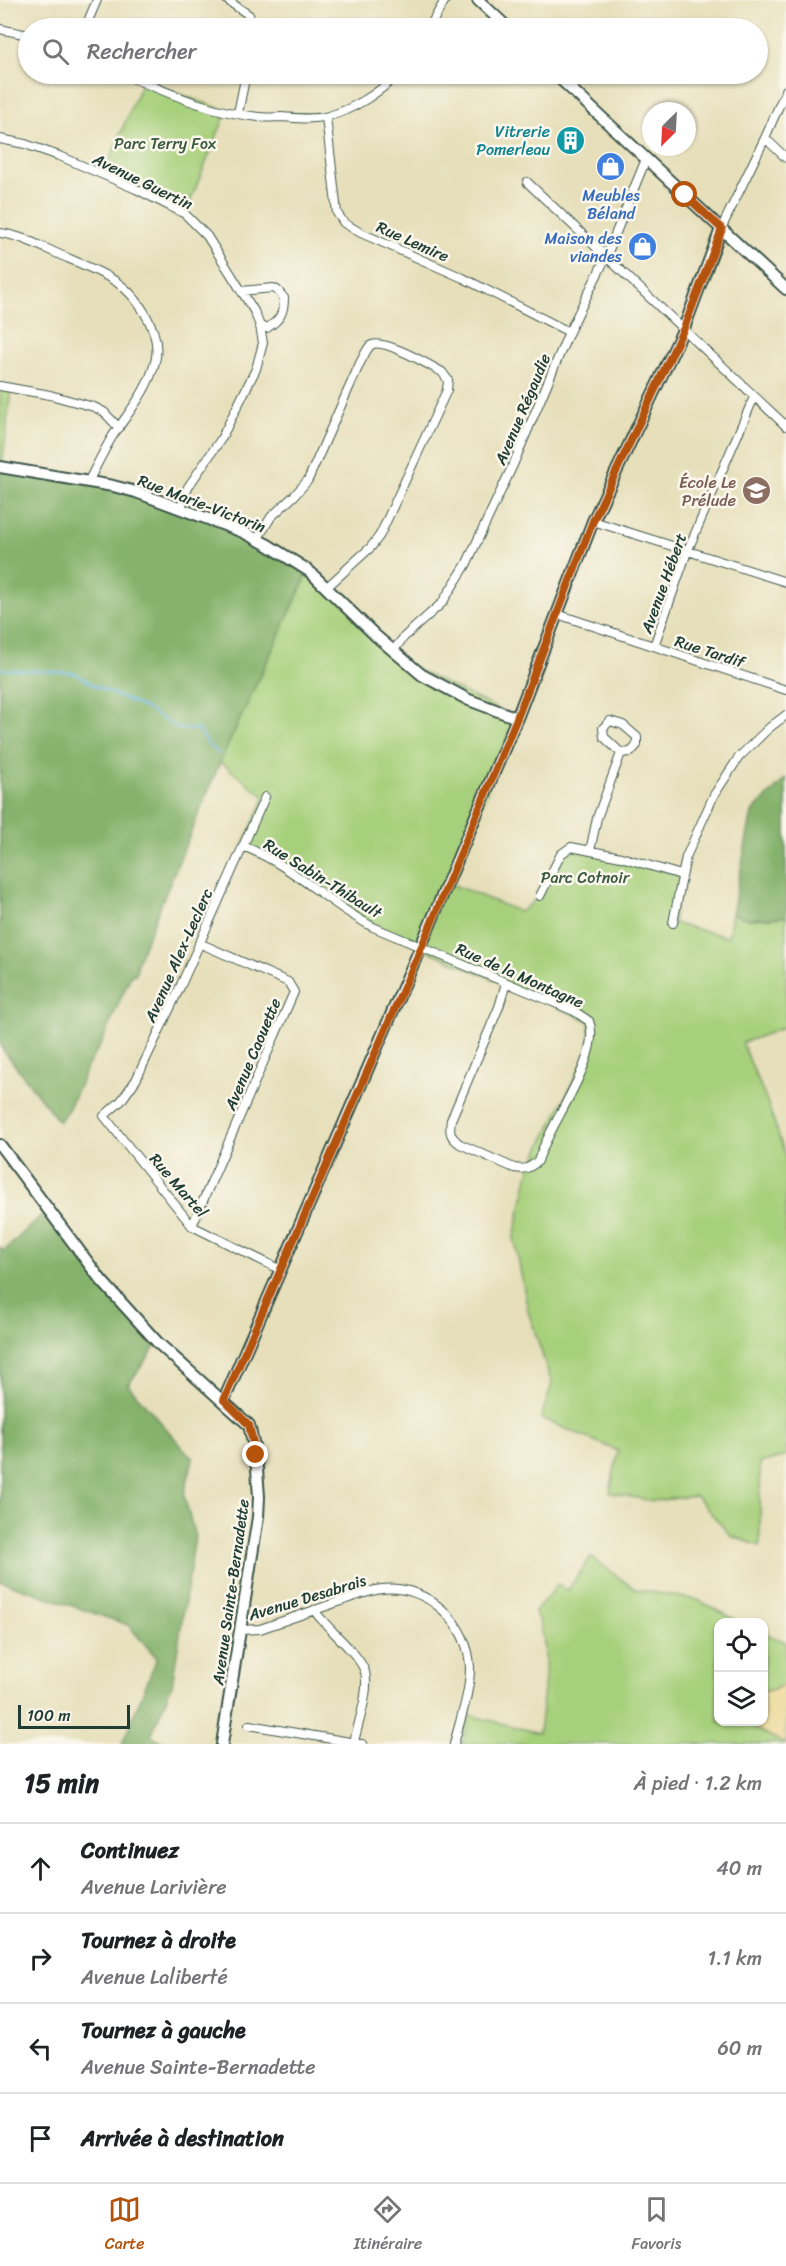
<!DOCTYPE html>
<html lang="fr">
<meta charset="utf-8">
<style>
:root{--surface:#fff;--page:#f2f2f2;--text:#202124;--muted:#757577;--line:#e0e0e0;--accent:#b45309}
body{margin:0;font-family:Sriracha,sans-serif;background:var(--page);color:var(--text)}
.controls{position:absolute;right:18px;bottom:18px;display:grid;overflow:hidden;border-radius:12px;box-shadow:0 2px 4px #0004}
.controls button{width:54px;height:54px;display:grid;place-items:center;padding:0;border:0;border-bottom:2px solid var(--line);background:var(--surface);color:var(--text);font:30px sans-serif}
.compass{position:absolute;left:642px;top:102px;width:54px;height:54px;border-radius:50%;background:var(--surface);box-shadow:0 2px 4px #0004;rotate:204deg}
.scale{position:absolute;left:18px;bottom:15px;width:112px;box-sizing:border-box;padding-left:6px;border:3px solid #1f3d34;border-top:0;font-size:16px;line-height:21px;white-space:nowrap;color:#1f3d34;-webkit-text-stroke:4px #fbf7ec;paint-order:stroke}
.stop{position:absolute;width:18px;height:18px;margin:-14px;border:4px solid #b45309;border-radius:50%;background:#fff}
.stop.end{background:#b45309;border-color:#fff;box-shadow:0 2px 6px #0008}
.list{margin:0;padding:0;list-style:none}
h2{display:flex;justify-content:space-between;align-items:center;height:78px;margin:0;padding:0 24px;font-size:26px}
h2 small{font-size:20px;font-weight:400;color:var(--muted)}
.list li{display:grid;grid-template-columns:39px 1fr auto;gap:18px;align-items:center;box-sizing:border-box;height:90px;padding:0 24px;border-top:2px solid var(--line)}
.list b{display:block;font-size:22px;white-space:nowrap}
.list p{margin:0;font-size:20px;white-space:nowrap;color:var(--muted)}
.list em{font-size:20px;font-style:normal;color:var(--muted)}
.icon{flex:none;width:33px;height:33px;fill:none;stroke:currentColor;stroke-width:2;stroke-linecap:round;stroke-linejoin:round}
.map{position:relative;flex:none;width:786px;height:1744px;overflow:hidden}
.search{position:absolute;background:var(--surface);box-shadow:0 2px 4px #0004;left:18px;right:18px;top:18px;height:66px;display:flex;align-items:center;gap:15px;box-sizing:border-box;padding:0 21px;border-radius:33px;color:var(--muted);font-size:22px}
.sheet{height:438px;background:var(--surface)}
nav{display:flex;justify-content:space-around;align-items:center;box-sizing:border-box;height:84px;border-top:2px solid var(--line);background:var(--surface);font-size:16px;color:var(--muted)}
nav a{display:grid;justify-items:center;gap:3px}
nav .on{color:var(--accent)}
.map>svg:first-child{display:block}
</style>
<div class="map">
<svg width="786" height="1744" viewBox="0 0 786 1744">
<rect width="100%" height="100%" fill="#fbf7ec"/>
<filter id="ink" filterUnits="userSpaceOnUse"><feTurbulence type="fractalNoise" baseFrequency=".0167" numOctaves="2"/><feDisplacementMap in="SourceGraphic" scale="12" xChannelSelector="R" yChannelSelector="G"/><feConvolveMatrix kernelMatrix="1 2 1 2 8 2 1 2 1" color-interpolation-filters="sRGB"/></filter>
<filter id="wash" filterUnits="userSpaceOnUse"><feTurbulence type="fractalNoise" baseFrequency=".008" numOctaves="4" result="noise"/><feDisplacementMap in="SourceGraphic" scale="24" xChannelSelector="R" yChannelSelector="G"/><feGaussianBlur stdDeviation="1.35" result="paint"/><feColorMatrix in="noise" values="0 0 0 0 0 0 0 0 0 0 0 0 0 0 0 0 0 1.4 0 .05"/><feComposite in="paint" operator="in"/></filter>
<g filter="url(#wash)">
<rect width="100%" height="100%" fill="#e6dfba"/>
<path fill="#a7d07c" stroke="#638658" stroke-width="1.5" d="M142 81 227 111 185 214 103 176Z
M0 386 11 388 2 468 0 467Z
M309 571 409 666 517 718 449 883 520 912 540 896 561 854 571 847 681 875 673 923 728 937 732 914 750 919 786 917V1027L742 1043 767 1101 786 1157V1456L760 1463V1546L731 1536 696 1496 653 1501 610 1493 618 1451 541 1418 552 1384 528 1311 514 1237 530 1168 590 1047 589 1021 390 934 243 846 265 797 220 762Z
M591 1557 635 1589 698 1600 740 1622H718V1722H752L755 1729 786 1744H462L469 1715 539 1733C543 1695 553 1648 535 1612L558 1584 567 1591Z
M764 1633 786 1642V1685L764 1692Z"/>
<path fill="#85b26c" stroke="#527850" stroke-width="1.5" d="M0 467 113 486 243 532 309 571 220 762 138 960 136 974 131 975 101 1044 88 1065 69 1108 59 1122 0 1046Z
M786 778V917L749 919 732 914 752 812Z
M49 1208 158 1343 128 1385 193 1459 184 1495 195 1537 172 1685 151 1735 166 1744H122L157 1658 128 1625 0 1581V1247L4 1251Z"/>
<path fill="#eeda9e" stroke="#868c69" stroke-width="1.5" d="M786 1685V1744L754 1728 752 1722H764V1692Z"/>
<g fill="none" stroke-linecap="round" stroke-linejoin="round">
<path stroke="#6bb8e5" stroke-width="2" d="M0 669 75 673 93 685 145 708 179 729 199 730 208 744 218 753"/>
</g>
</g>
<g filter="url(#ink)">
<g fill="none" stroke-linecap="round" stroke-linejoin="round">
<defs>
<path id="street" d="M227 0 249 15 254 28
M85 28 97 0
M429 28 445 0
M0 29 28 35
M123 74C166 92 212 113 259 117 266 118 274 117 282 117 297 118 313 120 328 116 353 110 380 92 398 74
M238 113 246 74
M326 117 337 213 344 223 361 233 463 278 569 332
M765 138 786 158
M0 139 25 144 62 157 136 189 185 214 207 236 254 311 260 326 263 343 256 369 221 439 188 487 181 508
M527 182 786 426
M721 229 765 138 786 90
M0 233C19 235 38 245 56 253 74 261 93 268 110 278 136 292 163 332 155 362 148 391 128 413 112 437 103 452 96 467 88 482
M241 291 273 288 277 290 284 298C284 313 280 320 267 328L260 326
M0 386 50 395 94 407 104 412 119 428
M593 521 786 582
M257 540 271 517 294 496 308 480 360 363C363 358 366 350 370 346 380 336 431 366 442 372L448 380 447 390 380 535 371 547 326 588
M557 614 786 690
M654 646 687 552 754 397
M393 651 404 637 442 603 466 565 513 465 569 332 606 257 646 159
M610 721 623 725 637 737V745L631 752 621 753 604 737 603 728Z
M265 797 181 985 136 1080 121 1101 104 1116 192 1226 281 1270
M243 846C294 866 327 903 373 927L548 1000 574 1011 589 1021C603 1055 548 1126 538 1161 529 1168 526 1170 514 1168L460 1144C450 1137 449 1132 451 1120L499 1007 506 983
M590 851 597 818 621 753
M540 896 561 854 571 847 621 857 681 875
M673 923 686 857 714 795 739 757 769 728 786 715
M192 1226 294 992 288 982 199 943
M314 1610C326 1628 359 1653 365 1672 370 1691 358 1723 354 1742
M240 1630 260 1629C286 1620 312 1611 338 1602 352 1597 367 1591 382 1589 427 1584 469 1623 470 1668 470 1693 460 1720 454 1744
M249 1725 362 1744"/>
<path id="secondary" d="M478 0 508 28
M555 74 786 289
M0 467 113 486 136 492 243 532 268 545 309 571 376 636 422 675 469 700 517 718
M0 1145 101 1280 158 1343 249 1425 256 1455 259 1497 258 1517 222 1744
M224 1400 421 946 517 718 593 521 684 328 721 229"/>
</defs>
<use href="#street" stroke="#3d5548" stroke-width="10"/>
<use href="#secondary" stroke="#3d5548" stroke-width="14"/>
<use href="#street" stroke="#fff" stroke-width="8"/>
<use href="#secondary" stroke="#fff" stroke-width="10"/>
</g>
</g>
<g fill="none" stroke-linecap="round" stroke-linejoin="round" filter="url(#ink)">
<path stroke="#b45309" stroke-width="8" d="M256 1455 249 1425 224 1400 422 946 517 718 593 521 684 328 722 229 685 195"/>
</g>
<defs>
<symbol id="building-disc" viewBox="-11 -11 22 22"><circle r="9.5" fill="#0f9aa8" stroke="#fbf7ec"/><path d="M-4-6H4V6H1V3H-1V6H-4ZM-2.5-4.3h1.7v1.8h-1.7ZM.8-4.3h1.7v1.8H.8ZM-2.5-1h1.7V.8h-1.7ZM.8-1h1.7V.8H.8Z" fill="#fff"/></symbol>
<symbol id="shop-disc" viewBox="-11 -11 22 22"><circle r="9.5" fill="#3f7fe0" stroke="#fbf7ec"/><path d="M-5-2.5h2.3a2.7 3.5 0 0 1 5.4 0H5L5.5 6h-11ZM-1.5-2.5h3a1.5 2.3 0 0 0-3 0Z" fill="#fff"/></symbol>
<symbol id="school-disc" viewBox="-11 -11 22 22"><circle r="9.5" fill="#8d6e63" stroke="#fbf7ec"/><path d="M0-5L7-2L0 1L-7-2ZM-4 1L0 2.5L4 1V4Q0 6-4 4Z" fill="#fff"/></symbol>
</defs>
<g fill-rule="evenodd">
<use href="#building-disc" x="554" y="124" width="33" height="33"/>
<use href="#shop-disc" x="594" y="150" width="33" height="33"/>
<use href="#shop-disc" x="626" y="230" width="33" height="33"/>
<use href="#school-disc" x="740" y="474" width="33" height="33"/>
</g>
<g text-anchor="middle" stroke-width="5" stroke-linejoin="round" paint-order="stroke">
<g font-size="16" fill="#0d838f" stroke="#fbf7ec" text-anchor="end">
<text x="550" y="137">Vitrerie<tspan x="550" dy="18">Pomerleau</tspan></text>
</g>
<g font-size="16" fill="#3a5a42" stroke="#fbf7ec">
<text x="165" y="149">Parc Terry Fox</text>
<text x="585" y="883">Parc Cotnoir</text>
</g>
<g font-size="16" fill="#1f3d34" stroke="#fbf7ec">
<text transform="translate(143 181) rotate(26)" y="6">Avenue Guertin</text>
<text transform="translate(413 241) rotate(24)" y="6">Rue Lemire</text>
<text transform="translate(522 409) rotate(-67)" y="6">Avenue Régaudie</text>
<text transform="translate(202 503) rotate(21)" y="6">Rue Marie-Victorin</text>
<text transform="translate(663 583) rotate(-70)" y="6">Avenue Hébert</text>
<text transform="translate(710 651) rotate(18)" y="6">Rue Tardif</text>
<text transform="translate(323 878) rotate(32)" y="6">Rue Sabin-Thibault</text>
<text transform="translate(178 955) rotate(-66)" y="6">Avenue Alex-Leclerc</text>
<text transform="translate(520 975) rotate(24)" y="6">Rue de la Montagne</text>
<text transform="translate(252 1054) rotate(-67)" y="6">Avenue Caouette</text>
<text transform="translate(179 1185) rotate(49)" y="6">Rue Martel</text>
<text transform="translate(230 1592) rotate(-82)" y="6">Avenue Sainte-Bernadette</text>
<text transform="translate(307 1597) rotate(-17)" y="6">Avenue Desabrais</text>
</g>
<g font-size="16" fill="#366cbe" stroke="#fbf7ec">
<text x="611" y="201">Meubles<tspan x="611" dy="18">Béland</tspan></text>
<text x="622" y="244" text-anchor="end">Maison des<tspan x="622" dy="18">viandes</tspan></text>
</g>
<g font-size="16" fill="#785e54" stroke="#fbf7ec" text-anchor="end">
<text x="736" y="488">École Le<tspan x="736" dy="18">Prélude</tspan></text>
</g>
</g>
</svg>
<div class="controls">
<button><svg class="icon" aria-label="locate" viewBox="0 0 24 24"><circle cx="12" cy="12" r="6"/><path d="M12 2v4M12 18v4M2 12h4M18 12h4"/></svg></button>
<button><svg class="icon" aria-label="layers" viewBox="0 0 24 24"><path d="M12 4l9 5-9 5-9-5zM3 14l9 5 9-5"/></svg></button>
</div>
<svg class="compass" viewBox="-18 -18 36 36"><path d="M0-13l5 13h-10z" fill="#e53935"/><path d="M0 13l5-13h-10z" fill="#757577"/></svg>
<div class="scale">100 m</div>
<div class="stop" style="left:685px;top:195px"></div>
<div class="stop end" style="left:256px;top:1455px"></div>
<div class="search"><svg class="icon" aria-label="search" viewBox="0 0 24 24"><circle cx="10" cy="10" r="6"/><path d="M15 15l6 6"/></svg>Rechercher</div>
</div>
<section class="sheet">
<h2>15 min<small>À pied · 1.2 km</small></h2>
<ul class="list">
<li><svg class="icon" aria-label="ahead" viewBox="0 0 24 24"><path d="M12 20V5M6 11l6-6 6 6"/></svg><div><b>Continuez</b><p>Avenue Larivière</p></div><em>40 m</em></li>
<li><svg class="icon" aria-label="right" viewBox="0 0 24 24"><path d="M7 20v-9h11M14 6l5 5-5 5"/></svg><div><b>Tournez à droite</b><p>Avenue Laliberté</p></div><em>1.1 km</em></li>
<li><svg class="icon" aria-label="left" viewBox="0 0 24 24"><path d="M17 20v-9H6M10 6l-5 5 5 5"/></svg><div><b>Tournez à gauche</b><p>Avenue Sainte-Bernadette</p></div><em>60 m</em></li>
<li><svg class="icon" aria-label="arrive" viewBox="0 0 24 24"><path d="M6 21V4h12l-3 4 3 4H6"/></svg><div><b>Arrivée à destination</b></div></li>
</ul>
</section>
<nav>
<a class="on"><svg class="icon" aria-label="map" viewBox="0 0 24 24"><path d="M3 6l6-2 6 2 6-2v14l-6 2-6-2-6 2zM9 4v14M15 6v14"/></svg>Carte</a>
<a><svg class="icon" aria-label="directions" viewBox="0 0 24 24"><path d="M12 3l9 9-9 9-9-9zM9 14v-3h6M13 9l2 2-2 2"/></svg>Itinéraire</a>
<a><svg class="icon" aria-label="saved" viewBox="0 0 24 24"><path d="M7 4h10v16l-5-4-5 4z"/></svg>Favoris</a>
</nav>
